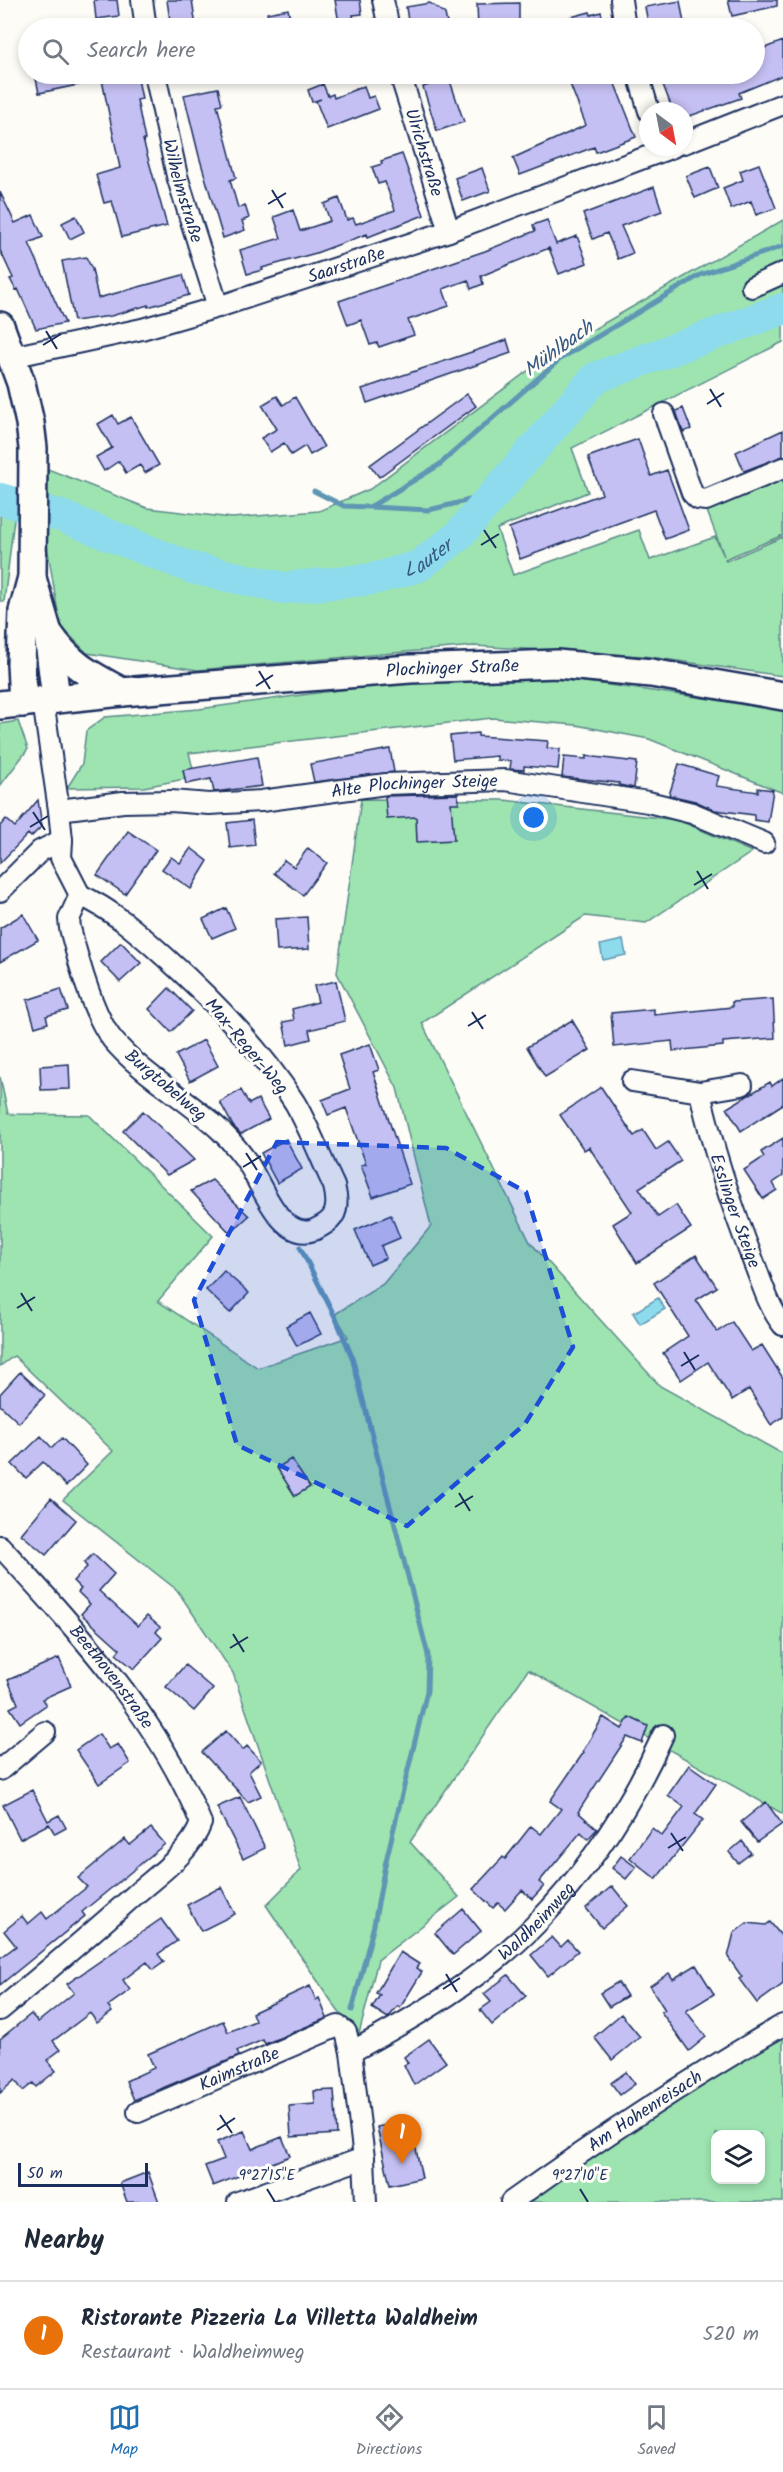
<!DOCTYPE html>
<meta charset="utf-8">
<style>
:root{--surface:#fff;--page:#f2f2f3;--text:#1f2937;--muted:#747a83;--line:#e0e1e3;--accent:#1f6fb2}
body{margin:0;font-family:Kalam,sans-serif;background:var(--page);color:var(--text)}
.controls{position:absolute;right:18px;bottom:18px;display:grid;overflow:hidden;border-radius:12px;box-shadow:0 3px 9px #0003}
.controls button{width:54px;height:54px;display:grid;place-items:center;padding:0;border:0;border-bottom:2px solid var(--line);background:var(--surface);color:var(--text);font:30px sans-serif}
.compass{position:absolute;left:639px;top:102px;width:54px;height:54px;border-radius:50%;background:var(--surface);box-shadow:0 3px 9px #0003;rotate:148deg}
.scale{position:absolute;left:18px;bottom:15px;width:130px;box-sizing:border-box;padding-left:6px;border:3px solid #1b2f5e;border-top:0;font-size:16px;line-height:21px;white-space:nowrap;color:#1b2f5e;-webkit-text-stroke:4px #fdfcf7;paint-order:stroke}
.you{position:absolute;left:534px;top:818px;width:21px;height:21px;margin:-15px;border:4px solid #fff;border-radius:50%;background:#1a73e8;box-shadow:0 0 0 9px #1a73e833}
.badge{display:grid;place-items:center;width:39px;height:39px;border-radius:50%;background:var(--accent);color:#fff;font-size:20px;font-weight:700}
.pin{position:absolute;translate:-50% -50px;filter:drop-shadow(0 2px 3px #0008)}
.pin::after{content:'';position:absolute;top:32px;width:21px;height:18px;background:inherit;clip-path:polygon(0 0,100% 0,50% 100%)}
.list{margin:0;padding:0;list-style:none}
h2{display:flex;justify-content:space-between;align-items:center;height:78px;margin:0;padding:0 24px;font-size:26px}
h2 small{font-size:20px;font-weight:400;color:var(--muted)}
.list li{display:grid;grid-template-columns:39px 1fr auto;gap:18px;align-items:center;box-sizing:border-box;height:108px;padding:0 24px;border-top:2px solid var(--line)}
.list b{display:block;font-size:22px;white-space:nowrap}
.list p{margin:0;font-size:20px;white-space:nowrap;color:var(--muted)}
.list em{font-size:20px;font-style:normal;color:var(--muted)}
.icon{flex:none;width:33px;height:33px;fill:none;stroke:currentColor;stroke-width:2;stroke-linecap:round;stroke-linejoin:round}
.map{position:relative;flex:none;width:783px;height:2202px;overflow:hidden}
.search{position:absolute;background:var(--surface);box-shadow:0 3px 9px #0003;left:18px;right:18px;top:18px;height:66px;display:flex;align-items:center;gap:15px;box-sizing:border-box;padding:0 21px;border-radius:33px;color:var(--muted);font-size:22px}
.sheet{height:186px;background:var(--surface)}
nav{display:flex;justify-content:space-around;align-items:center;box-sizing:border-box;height:84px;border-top:2px solid var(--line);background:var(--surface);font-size:16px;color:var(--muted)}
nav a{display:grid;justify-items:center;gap:3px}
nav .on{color:var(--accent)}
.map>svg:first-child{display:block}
</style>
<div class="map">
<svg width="783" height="2202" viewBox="0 0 783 2202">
<rect width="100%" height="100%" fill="#fdfcf7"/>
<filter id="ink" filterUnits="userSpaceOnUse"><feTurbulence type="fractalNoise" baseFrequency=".0167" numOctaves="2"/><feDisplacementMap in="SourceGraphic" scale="12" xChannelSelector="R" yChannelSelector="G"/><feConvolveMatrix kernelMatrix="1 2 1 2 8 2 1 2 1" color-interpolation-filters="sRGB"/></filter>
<g filter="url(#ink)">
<path fill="#9ee4b1" stroke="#5c8a88" stroke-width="1.5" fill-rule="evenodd" d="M783 220V342L572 448 588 492 497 529 513 575 639 530 650 560 715 537 724 556 707 511 783 480V535L725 559 726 561 783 537V676L643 656 474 646 198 670 87 653 60 625 45 533 48 469 147 508 232 518 319 511 370 489 549 355Z
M0 490 17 494 4 602 0 601Z
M550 677 783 709V793L649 739 576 725 492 718 189 753 195 777 144 787 67 788 82 764 86 731 105 717 199 709 405 681Z
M18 721 28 749 0 786V724Z
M361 799 503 800 678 820 752 852 646 923 585 916 422 1023 530 1242 660 1386 783 1454V1814L528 1670 410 1842 459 1897 378 1960 359 2034 338 2011 266 1905 301 1870 233 1673 177 1590 63 1500 113 1451 14 1356 0 1366V1077L8 1114 89 1115 213 1236 158 1301 258 1368 348 1337 335 1314 383 1284 431 1226 397 1088 337 973Z
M783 2034V2202H511ZM716 2134H760V2180H716Z"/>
<path fill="#8ddbec" stroke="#5f96b3" stroke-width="1.5" d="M623 940 626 955 603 960 600 945Z
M658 1298 665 1309 640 1324 633 1313Z"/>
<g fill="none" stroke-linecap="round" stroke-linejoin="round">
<path stroke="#5f96b3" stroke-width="5" d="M314 491 344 506 370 507 439 465 560 359 700 275 783 246
M371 507 429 510 494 494
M300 1247 337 1321 352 1357 428 1655 427 1691 385 1865 374 1925 352 2010"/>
<path stroke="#8ddbec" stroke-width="32" id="s1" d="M0 499 61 516 192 568 284 588 373 579 419 566 458 536 595 378 783 309"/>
</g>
<path fill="#c5c0f3" stroke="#1b2f5e" stroke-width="1.5" d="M94 0H117L119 16 96 19Z
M167 0H192L196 26 171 28Z
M335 0H360L362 14 353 15 354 20 339 23Z
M728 0H777V6L732 16Z
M680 1 684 23 649 28 645 7Z
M430 3 445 14 448 28H432L431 25 409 28 406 7Z
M519 3V28H478L477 4Z
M288 9 292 28H270L267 13Z
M590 12 591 15 601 12 605 28H545L544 24Z
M783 41V75L739 93 741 98 684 118V111H673L659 74H720V79L737 74H754V52Z
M35 74H137L142 99 137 100 145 140H143L167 226 122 237 112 201 104 203 96 175 120 168 102 80 39 93Z
M566 74H611L636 137 596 152 594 147 520 175 513 158 586 125Z
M449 78 464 122 437 131 423 87Z
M323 84 328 96 333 94 334 98 364 86 368 98 374 96 379 109 327 129 316 101 321 99 312 102 308 90Z
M218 88 222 104 217 105 236 178 230 180 238 208 245 205 249 218 242 221 245 230 223 238 199 156 184 95Z
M402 154 424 215 368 237 367 234 316 253 262 268 263 270 247 274 240 250 281 238 274 217 293 210 300 231 330 221 324 204 339 198 347 220 353 218 356 224 395 210 385 182 378 184 372 167 382 164 381 161Z
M759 164 776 208 756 215 751 201 731 209 723 188 743 180 740 171Z
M710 167 718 188 695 198 686 176Z
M482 168 490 191 463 201 455 178Z
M654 187 662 211 621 226 633 253 618 259 607 233 593 239 583 214Z
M0 192 15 223 33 215 43 237 29 243 65 323 36 329 18 289 16 290 10 279 13 278 0 250Z
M76 216 84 232 70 239 62 223Z
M547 220 556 244 577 236 587 263 559 274 549 248 481 276 483 284 471 289 468 280 443 289 449 306 408 320 414 335 379 347 377 343 370 345 361 320 348 325 339 301 485 251 535 231 533 225Z
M86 257 92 269 98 298 183 275 189 295 148 307V305L111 316 74 321 62 261Z
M507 340 511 353 367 403 362 389Z
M467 394 476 406 379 477 370 465Z
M277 396 283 405 295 397 324 447 310 455 305 446 291 455 284 443 270 452 261 438 277 429 262 405Z
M683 408 691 429 683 432 676 411Z
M113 415 118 424 131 417 159 465 145 473 140 465 126 473 119 461 104 471 96 457 112 448 98 424Z
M783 430V456L744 471 736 452Z
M638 439 651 476 667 470 689 530 665 539 654 510 520 559 509 528 602 494 588 457Z
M478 733V736L548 741 547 748 560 749 558 769 524 766V770L510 769 511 761 497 760V756L453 760 450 736Z
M390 749 394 772 314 782 310 764Z
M586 756 637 762 634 788 619 785V783L562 777 564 757 586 759Z
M257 757 262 786 214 792 211 779 186 784 183 770Z
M679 764 719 776 716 786 758 792V788L773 790 768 822 754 820V815L715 810 695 801 669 795Z
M458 794 459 803H451L454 840 417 842 416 817 387 819 385 796Z
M38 800 42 826 31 837 28 834 0 863V826L6 819 15 827Z
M252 820 255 845 230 848 227 823Z
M128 831 156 850 125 894 97 875Z
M191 848 208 861 191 889 162 869 171 857 180 863Z
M308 848 327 863 303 895 274 873 284 860 294 867Z
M226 908 235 928 212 938 203 919Z
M23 914 38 940 0 962V928Z
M307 917 309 949 277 951 275 919Z
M121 942 141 963 120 982 101 962Z
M336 981 345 1021 309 1030 311 1039 288 1045 283 1022 294 1020 292 1009 318 1002 314 986Z
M169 988 192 1011 171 1032 149 1009Z
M61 989 68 1010 46 1016 48 1023 35 1027 27 1000Z
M773 999 775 1038 723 1042V1046L673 1051 672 1041 614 1047 611 1013 654 1009V1015L732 1007V1002Z
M572 1020 590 1050 545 1077 527 1047Z
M204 1040 218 1066 190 1081 176 1055Z
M370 1044 379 1070 373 1072 410 1184 373 1197 361 1165 366 1164 346 1108 328 1115 322 1100 350 1089 339 1055Z
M69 1064 70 1089 41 1090 40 1066Z
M783 1078V1104L741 1131 727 1108 770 1082 772 1086Z
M601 1087 634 1136 643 1130 656 1150 668 1142 681 1161 639 1188 658 1217 676 1205 691 1228 637 1263 613 1224 632 1212 589 1147 584 1150 560 1115Z
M241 1090 249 1104 258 1099 269 1119 241 1134 233 1126 220 1102Z
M143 1111 183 1149 194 1160 167 1175 123 1131Z
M783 1138V1176L773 1183 777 1190 763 1199 744 1170 764 1157 761 1152Z
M286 1139 302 1169 277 1183 261 1153Z
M212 1180 249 1216 230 1233 191 1191Z
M391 1215 400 1238 381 1246 386 1258 370 1265 355 1230Z
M696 1255 717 1287 696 1300 717 1332 732 1322 751 1351 762 1345 783 1378V1417L771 1425 749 1389 732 1400 708 1362 681 1380 663 1353 688 1336 654 1283Z
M224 1271 249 1293 230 1313 206 1290Z
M310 1313 321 1334 297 1346 286 1326Z
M20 1372 45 1395 19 1423 0 1405V1394Z
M41 1436 52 1448 62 1438 87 1465 66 1486 43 1462 26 1478 12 1464Z
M291 1459 310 1487 295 1496 277 1468Z
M51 1498 76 1520 46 1555 21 1534Z
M93 1554 114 1574 99 1591 138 1626 147 1616 160 1627 156 1632 162 1638 134 1669 116 1654 120 1649 81 1614 90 1604 78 1592 81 1589 73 1581 87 1567 84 1563Z
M59 1658 71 1686 42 1699 46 1705 20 1723 10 1708 18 1704 8 1680Z
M185 1665 213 1689 194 1711 166 1687Z
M603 1717 622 1729 629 1717 648 1726 642 1743 627 1737 578 1812 597 1829 588 1839 581 1832 539 1882 544 1886 532 1899 522 1890 505 1909 498 1903 493 1908 473 1889 503 1857 505 1859 531 1826 541 1834 561 1809 550 1801 584 1752 583 1751Z
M226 1731 243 1750 247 1746 261 1761 249 1772 261 1796 248 1802 202 1752Z
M99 1734 109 1749 118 1744 130 1763 99 1784 76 1750Z
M689 1765 716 1784 695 1814 703 1820 656 1879 630 1858 652 1828 662 1836 684 1807 668 1795Z
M32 1790 48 1821 59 1815 66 1828 55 1834 49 1824 20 1839 3 1805Z
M240 1797 265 1848 243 1859 217 1807Z
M766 1802 782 1824 757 1842 741 1822Z
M151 1828 165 1844 82 1912 85 1916 0 1985V1958L16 1946 4 1931 22 1916 28 1924 42 1912 47 1919 87 1887 78 1878 125 1839 130 1845Z
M742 1841 751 1853 738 1863 729 1852Z
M621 1856 636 1867 626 1879 612 1868Z
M612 1886 628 1906 602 1928 586 1908Z
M221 1887 235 1914 201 1931 187 1905Z
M463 1909 481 1931 453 1955 435 1933Z
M161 1919 177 1941 158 1954 164 1962 153 1970 147 1962 123 1980 130 1990 108 2006 112 2012 97 2023 90 2013 53 2041 60 2050 47 2060 56 2071 36 2087 33 2083 23 2091 15 2080 0 2093V2039L31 2014 38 2022 74 1993 67 1984Z
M770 1922 783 1938V1984L757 2003 739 1979 742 1977 728 1957 734 1933 747 1923 766 1925Z
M552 1937 561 1947 568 1940 578 1951 548 1976 531 1955Z
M400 1952 419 1964 416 1968 422 1972 400 2008 398 2006 388 2018 372 2008 380 1995 376 1993Z
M696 1965 714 1994 686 2011 706 2037 689 2051 661 2012 665 2010 650 1986 669 1973 673 1979Z
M508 1975 526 1996 492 2025 480 2010 491 2002 484 1994Z
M618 1982 627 1996 609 2007 600 1993Z
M310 1986 316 2000 319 1998 327 2018 265 2044 263 2040 237 2051 239 2056 134 2100 126 2081 154 2068 148 2054 223 2021 228 2032 255 2021 252 2013Z
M621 2014 640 2037 612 2060 594 2037Z
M429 2039 446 2062 414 2085 404 2065 408 2063 404 2057Z
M626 2072 635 2084 620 2095 611 2083Z
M334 2090 337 2134 291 2137 289 2106 315 2104 314 2091Z
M410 2120 422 2178 390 2185 377 2127Z
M244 2131 252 2149 282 2137 290 2156 213 2186 205 2166 224 2159 217 2142Z
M148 2172 159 2202H127L120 2183Z"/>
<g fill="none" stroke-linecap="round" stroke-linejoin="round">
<defs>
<g id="street">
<path d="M142 0 146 28"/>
<path d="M383 0 389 28"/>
<path d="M621 0 625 28"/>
<path id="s2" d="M155 74 177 176 218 307"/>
<path id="s3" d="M400 74 449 231"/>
<path d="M638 74 649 111"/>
<path d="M684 143 783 104"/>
<path d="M752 287 783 273"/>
<path id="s4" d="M11 357 142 329 218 307 449 231 673 147"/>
<path d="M664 414 692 493 698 499 706 500 783 468"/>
<path d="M43 701 59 810 62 840 61 858 80 895"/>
<path id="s5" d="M59 810 123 802 171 801 209 804 261 801 386 784 505 780 648 802 692 813 764 843"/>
<path d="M0 891 40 851 62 840"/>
<path d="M80 895C113 910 138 933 165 957 213 1000 260 1048 295 1103 310 1129 321 1159 334 1186 337 1198 339 1211 330 1220 325 1225 320 1227 314 1230 282 1242 262 1186 249 1165 241 1152 231 1141 220 1130 186 1098 142 1075 112 1039 92 1013 78 960 70 928L69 919Z"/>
<path d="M632 1081 700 1092 742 1085"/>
<path id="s6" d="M700 1092C713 1151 732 1207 754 1263 762 1283 769 1308 783 1325"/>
<path id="s7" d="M0 1546C76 1629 158 1717 201 1823 191 1852 160 1873 137 1893 92 1933 46 1972 0 2010"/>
<path d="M0 1770 45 1732"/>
<path id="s8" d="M351 2052C416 2017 485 1977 537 1923 590 1868 632 1804 663 1735"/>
<path id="s9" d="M138 2112 338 2026 346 2032 351 2052 364 2158 366 2202"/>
<path d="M238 2202 364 2158"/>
<path id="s10" d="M511 2202C599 2139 689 2079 783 2025"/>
</g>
<g id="secondary">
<path d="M0 326 21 383 30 423 33 448 32 577 23 611 21 664 23 703"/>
<path d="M32 578 48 633 56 699"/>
<path d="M49 634C71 666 89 674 122 692"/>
<path id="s11" d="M0 705 122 692 410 669 557 664 651 673 783 696"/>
</g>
</defs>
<use href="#street" stroke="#1b2f5e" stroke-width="24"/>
<use href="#secondary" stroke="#1b2f5e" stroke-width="32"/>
<use href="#street" stroke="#fdfcf7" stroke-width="20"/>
<use href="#secondary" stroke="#fdfcf7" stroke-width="27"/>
</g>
</g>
<path fill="#1d4ed8" fill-opacity="0.2" stroke="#1d4ed8" stroke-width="4.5" stroke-dasharray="12 8" stroke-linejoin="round" d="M277 1142 446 1148 526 1192 573 1347 525 1424 407 1526 237 1445 194 1300Z"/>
<path fill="none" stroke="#1b2f5e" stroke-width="2" d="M272 190 283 208M268 204 286 193M46 331 57 349M43 345 61 334M710 389 721 407M707 404 724 393M484 530 496 548M481 545 499 534M259 671 270 689M256 686 273 675M33 812 45 830M30 827 48 816M697 871 708 889M694 885 712 874M472 1012 483 1029M468 1026 486 1015M246 1153 257 1170M243 1167 261 1156M21 1293 32 1311M17 1308 35 1297M684 1352 695 1370M681 1366 699 1355M459 1493 470 1511M455 1507 473 1496M233 1634 244 1652M230 1648 248 1637M671 1833 683 1851M668 1848 686 1837M446 1974 457 1992M443 1989 460 1978M220 2115 232 2133M217 2130 235 2118M267 2189 275 2202M580 2189 588 2202"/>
<g text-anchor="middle" stroke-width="6" stroke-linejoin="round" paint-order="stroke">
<g font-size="18" fill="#1b2f5e" stroke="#fdfcf7">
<text dy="6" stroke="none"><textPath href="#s3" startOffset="82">Ulrichstraße</textPath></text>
<text dy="6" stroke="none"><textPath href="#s2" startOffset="120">Wilhelmstraße</textPath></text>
<text dy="6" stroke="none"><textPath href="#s4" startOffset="348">Saarstraße</textPath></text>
<text dy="6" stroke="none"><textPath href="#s11" startOffset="454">Plochinger Straße</textPath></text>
<text dy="6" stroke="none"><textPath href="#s5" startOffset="357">Alte Plochinger Steige</textPath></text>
<text transform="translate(247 1046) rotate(50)" y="6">Max-Reger-Weg</text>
<text transform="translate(166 1085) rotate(40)" y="6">Burgtobelweg</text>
<text dy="6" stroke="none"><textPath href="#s6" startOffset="124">Esslinger Steige</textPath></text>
<text dy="6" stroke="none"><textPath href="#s7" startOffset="172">Beethovenstraße</textPath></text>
<text dy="6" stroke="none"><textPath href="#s8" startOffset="228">Waldheimweg</textPath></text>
<text dy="6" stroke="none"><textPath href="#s9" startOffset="110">Kaimstraße</textPath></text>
<text dy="6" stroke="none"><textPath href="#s10" startOffset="162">Am Hohenreisach</textPath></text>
</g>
<g font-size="20" font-style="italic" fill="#385a82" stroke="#fdfcf7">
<text transform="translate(558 348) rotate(-36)" y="7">Mühlbach</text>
<text dy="7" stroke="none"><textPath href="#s1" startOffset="447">Lauter</textPath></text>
</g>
</g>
<g font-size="15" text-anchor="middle" fill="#1b2f5e" stroke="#fdfcf7" stroke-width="6" stroke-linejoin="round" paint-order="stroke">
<text x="267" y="2180">9°27'15"E</text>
<text x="580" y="2180">9°27'10"E</text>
</g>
</svg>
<div class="controls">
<button><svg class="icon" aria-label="layers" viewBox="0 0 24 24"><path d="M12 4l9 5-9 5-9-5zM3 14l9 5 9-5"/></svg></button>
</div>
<svg class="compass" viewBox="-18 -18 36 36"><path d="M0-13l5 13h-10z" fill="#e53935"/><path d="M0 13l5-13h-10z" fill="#747a83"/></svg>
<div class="scale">50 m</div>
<div class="you"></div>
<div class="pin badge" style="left:402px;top:2164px;background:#e8710a">1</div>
<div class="search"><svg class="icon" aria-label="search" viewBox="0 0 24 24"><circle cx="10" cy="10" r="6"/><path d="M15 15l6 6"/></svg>Search here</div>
</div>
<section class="sheet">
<h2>Nearby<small></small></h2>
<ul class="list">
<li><span class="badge" style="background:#e8710a">1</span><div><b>Ristorante Pizzeria La Villetta Waldheim</b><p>Restaurant · Waldheimweg</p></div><em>520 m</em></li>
</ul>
</section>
<nav>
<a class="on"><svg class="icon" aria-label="map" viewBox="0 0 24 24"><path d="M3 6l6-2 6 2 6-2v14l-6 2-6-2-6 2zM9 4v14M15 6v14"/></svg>Map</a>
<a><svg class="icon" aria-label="directions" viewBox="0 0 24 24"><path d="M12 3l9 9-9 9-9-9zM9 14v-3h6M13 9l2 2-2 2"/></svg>Directions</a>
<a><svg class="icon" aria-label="saved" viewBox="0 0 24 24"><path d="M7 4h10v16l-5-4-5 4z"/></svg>Saved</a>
</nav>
